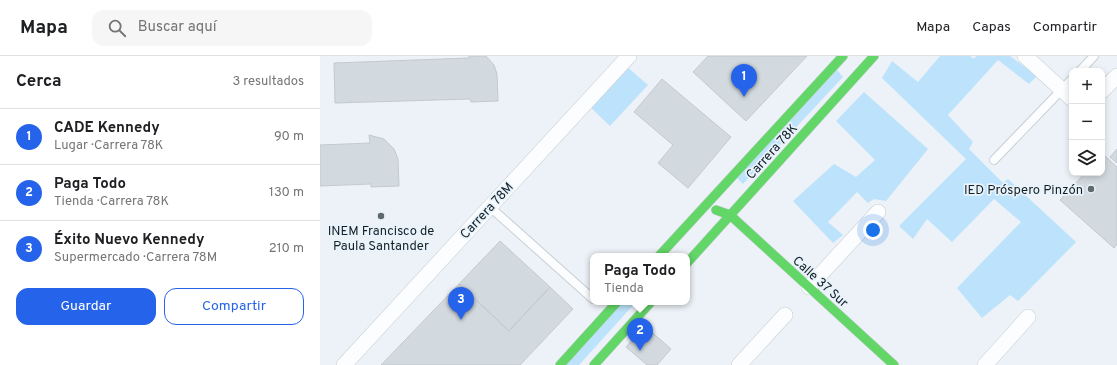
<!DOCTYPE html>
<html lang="es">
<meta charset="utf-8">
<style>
:root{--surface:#fff;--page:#f6f6f6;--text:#202124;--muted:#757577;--line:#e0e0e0;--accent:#2563eb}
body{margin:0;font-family:Overpass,sans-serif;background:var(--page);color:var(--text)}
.controls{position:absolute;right:12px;top:12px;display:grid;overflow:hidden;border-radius:8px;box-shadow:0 2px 6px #0003}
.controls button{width:36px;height:36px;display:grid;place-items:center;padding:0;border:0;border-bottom:1px solid var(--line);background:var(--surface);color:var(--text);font:20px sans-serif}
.you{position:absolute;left:553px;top:174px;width:14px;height:14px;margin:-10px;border:3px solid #fff;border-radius:50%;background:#1a73e8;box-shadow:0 0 0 6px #1a73e833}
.badge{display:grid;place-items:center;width:26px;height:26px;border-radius:50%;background:var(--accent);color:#fff;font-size:13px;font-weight:700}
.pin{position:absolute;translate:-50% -33px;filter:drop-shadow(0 1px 2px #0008)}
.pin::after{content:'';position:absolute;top:21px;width:14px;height:12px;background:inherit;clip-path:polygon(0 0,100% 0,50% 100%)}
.popup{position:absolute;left:270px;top:197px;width:100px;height:52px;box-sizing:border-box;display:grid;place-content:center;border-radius:8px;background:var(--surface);filter:drop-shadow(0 1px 3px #0005);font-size:13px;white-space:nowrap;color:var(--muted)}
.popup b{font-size:15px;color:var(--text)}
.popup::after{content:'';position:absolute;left:50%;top:100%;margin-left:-8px;border:8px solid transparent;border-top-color:var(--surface)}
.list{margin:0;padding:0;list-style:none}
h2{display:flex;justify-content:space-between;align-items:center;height:52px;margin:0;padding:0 16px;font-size:17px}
h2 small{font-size:13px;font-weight:400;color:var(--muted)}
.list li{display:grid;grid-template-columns:26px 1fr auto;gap:12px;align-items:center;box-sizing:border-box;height:56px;padding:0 16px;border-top:1px solid var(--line)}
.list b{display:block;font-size:15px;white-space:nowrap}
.list p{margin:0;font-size:13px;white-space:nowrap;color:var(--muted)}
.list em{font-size:13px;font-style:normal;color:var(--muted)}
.actions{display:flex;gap:8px;padding:12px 16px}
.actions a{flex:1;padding:9px 0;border:1px solid var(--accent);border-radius:12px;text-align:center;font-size:14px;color:var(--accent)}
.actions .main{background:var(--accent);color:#fff}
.icon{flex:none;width:22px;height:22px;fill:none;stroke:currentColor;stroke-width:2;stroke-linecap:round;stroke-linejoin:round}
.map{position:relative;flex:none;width:797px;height:309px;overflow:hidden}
header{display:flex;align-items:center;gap:24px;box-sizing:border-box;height:56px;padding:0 20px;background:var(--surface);border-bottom:1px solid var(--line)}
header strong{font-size:19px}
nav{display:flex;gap:22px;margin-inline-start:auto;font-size:14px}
.search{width:280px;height:36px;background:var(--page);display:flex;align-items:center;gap:10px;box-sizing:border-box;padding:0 14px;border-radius:12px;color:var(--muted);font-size:15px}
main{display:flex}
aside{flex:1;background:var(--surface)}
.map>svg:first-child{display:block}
</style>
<header>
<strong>Mapa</strong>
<div class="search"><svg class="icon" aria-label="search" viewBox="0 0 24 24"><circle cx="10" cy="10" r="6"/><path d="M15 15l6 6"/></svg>Buscar aquí</div>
<nav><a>Mapa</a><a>Capas</a><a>Compartir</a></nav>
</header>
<main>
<aside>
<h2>Cerca<small>3 resultados</small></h2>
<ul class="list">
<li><span class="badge">1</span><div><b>CADE Kennedy</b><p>Lugar · Carrera 78K</p></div><em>90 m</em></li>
<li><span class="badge">2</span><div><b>Paga Todo</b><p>Tienda · Carrera 78K</p></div><em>130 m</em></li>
<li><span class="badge">3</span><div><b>Éxito Nuevo Kennedy</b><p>Supermercado · Carrera 78M</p></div><em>210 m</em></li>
</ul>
<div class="actions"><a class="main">Guardar</a><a>Compartir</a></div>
</aside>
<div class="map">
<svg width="797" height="309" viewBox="0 0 797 309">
<rect width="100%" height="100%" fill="#ecf2f7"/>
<path fill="#bce3fb" d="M620 0H650L654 3 656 0H690L717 20 709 28 678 4 628 59 653 86 649 93 683 127 688 123 756 186 698 245 690 239 662 262 637 232 701 166 674 143 632 186 607 163 593 183 579 170 646 103 562 22 572 5 598 26Z
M306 10 328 29 290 70 269 50Z
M517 14 523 21 423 128 417 122Z
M544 36 608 93 566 145 554 143 548 147 537 136 508 166 523 179 513 187 473 145 514 108 536 121 555 104 516 65Z
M303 246H316L259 309H245Z"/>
<path fill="#d2dadf" stroke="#c2cad0" d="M149 0H166L174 9 177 18 178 45 151 46 150 43 15 47 14 7 149 2Z
M388 0H487L426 65 373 16Z
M342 23 411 81 368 132 338 107 353 89 314 56Z
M49 79 64 83 74 93 78 103 79 130 51 131V128L0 130V89L50 87Z
M797 93V107L790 101Z
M783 98 797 111V188L794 192 740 144 765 117H782Z
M180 185 230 231 189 275 139 228Z
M139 228 189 275 230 231 253 253 200 309H61Z
M325 270 351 293 337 309H327L306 291Z"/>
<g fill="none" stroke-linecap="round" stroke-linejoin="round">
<defs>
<path id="lane" d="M760 15 774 0
M674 104 752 23
M170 151 273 243"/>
<path id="street" d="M705 0 752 43
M782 35 797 20
M489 231 558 156
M24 309 309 0
M419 309 465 259
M665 309 708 261"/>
<path id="fast" d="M396 154 410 159 574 309
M339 200 523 0
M367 207 554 0
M240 309 297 246
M274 309 331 246"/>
</defs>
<use href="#lane" stroke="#c7cfd5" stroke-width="10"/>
<use href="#street" stroke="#c7cfd5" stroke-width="16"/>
<use href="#fast" stroke="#c7cfd5" stroke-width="10"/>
<use href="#lane" stroke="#fcfdfe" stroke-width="8"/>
<use href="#street" stroke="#fcfdfe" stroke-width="15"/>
<use href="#fast" stroke="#63d668" stroke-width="9"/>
</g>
<g fill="#60696e" stroke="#e8f3fb" stroke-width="1.5">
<circle cx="771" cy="133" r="4"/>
<circle cx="61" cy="160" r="4"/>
</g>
<g text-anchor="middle" stroke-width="3.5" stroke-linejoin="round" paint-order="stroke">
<g font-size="13" fill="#141f25" stroke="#e8f3fb">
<text transform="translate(451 95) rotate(-48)" y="5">Carrera 78K</text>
<text transform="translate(166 154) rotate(-47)" y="5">Carrera 78M</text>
<text transform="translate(501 225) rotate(42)" y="5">Calle 37 Sur</text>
</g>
<g font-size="13" fill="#141f25" stroke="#e8f3fb" text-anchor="end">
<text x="763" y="138">IED Próspero Pinzón</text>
<text x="61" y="179" text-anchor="middle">INEM Francisco de<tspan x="61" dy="15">Paula Santander</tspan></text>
</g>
</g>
</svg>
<div class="controls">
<button>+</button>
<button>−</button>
<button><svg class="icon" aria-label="layers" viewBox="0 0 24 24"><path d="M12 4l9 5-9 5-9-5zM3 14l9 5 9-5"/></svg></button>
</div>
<div class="you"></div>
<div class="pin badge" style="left:424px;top:41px">1</div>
<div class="pin badge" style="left:320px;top:295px">2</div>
<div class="popup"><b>Paga Todo</b>Tienda</div>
<div class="pin badge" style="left:141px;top:264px">3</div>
</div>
</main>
